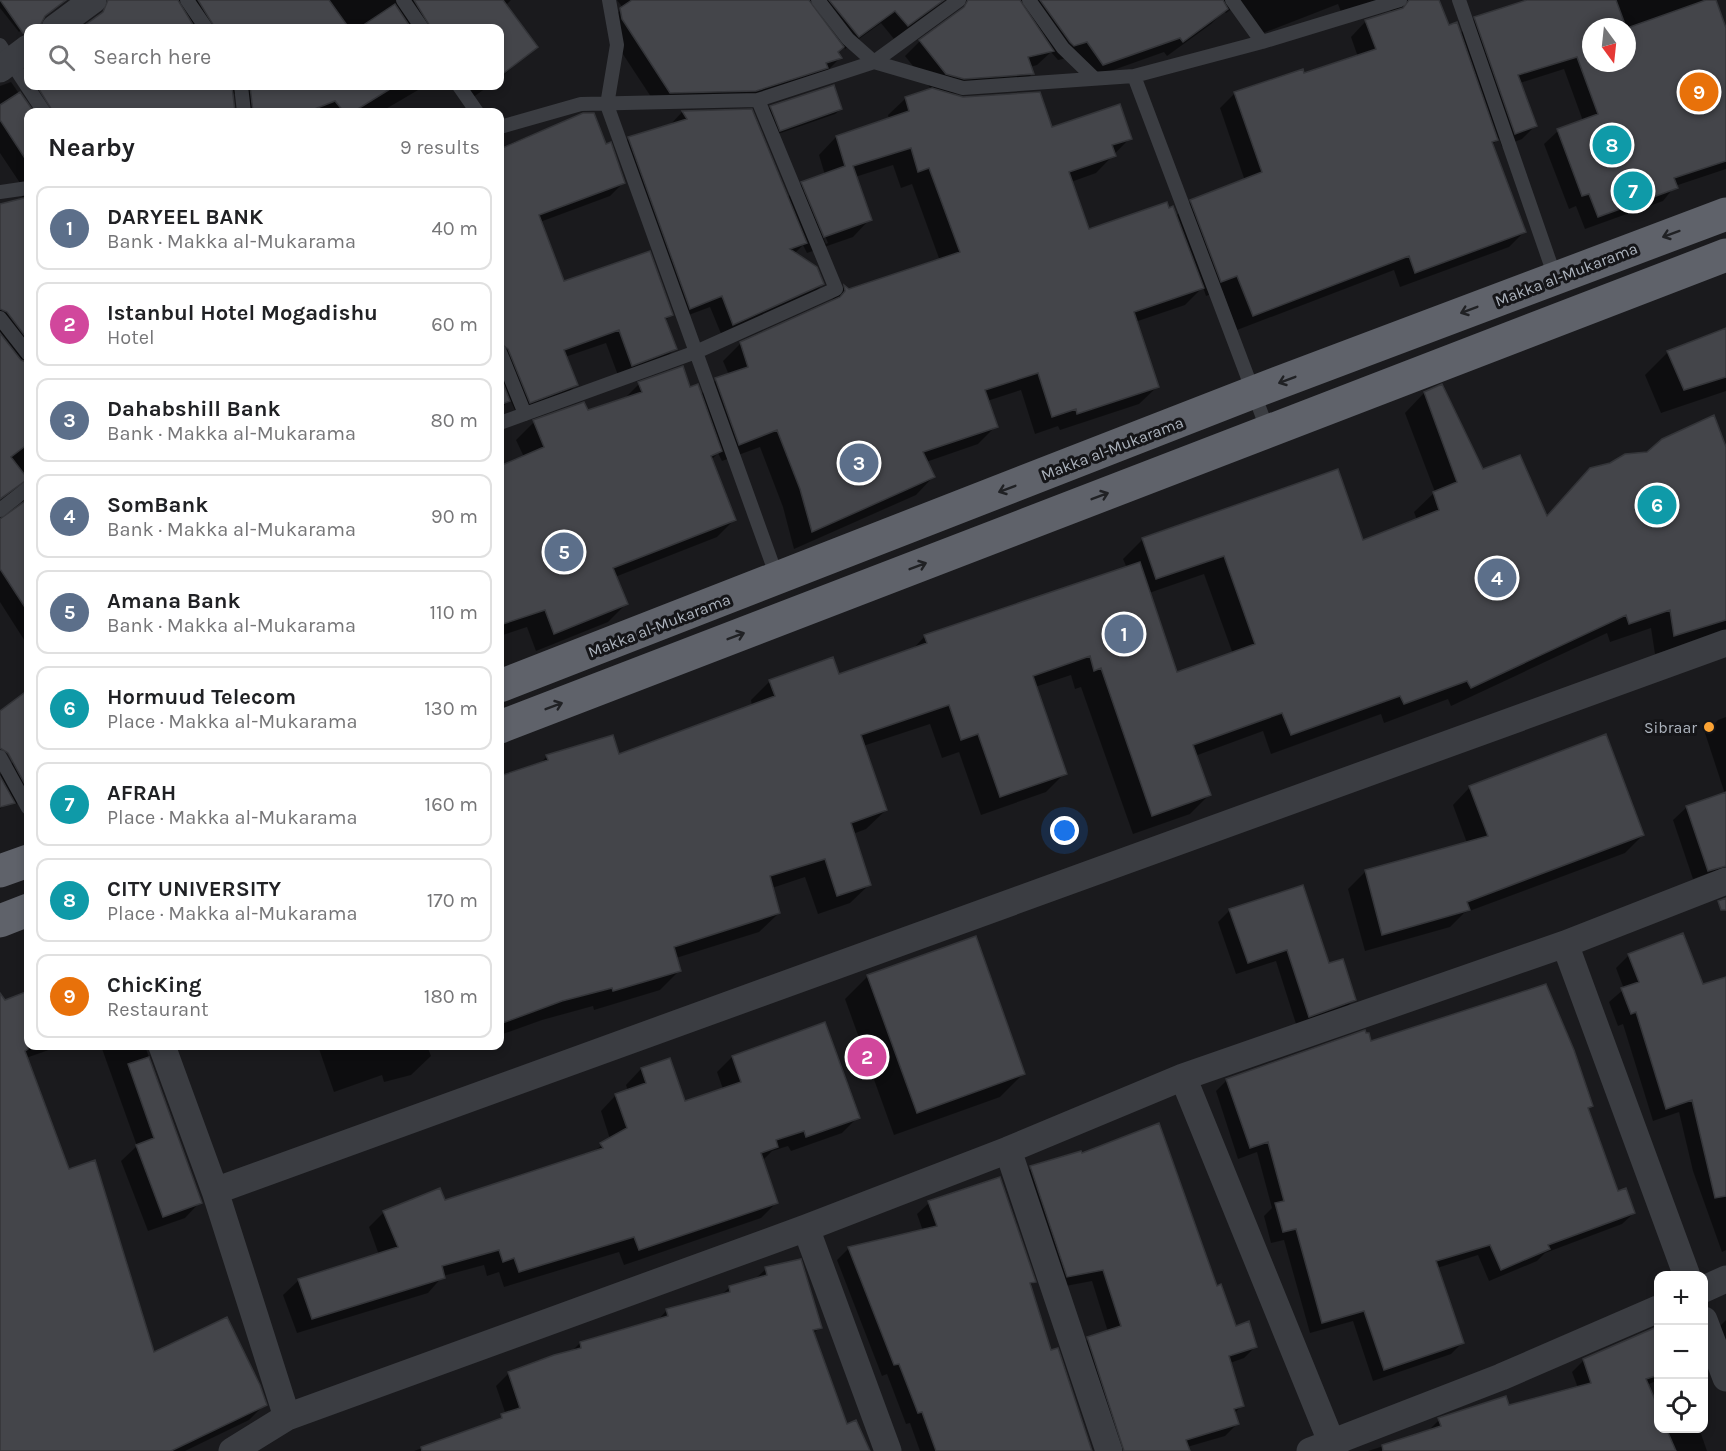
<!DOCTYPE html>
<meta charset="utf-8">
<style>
:root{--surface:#fff;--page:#f6f6f6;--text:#202124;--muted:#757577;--line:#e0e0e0;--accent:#835c2b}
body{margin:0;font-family:Karla,sans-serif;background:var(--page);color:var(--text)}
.controls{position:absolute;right:18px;bottom:18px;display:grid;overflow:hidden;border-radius:12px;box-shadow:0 3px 9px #0003}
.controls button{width:54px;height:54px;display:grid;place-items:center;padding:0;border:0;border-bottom:2px solid var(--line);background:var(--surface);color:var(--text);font:30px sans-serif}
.compass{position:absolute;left:1582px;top:18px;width:54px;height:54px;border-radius:50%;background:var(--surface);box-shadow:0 3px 9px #0003;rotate:165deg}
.you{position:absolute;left:1065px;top:831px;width:21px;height:21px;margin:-15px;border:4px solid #fff;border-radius:50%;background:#1a73e8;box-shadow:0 0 0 9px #1a73e833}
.badge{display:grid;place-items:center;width:39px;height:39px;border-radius:50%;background:var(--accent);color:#fff;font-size:20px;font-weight:700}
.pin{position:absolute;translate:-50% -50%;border:3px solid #fff;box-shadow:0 2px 6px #0006}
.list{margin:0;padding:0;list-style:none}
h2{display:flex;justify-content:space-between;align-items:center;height:78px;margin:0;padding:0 24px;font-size:26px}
h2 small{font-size:20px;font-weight:400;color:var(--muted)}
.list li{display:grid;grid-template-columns:39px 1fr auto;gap:18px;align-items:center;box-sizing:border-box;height:84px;margin:0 12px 12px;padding:0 12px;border:2px solid var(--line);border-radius:12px}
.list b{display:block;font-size:22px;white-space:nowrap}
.list p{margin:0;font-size:20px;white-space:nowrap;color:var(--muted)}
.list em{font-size:20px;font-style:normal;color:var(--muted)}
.icon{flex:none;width:33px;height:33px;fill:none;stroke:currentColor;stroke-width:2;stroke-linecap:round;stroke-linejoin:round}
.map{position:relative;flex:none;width:1726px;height:1451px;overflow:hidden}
.search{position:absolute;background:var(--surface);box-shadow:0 3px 9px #0003;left:24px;top:24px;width:480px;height:66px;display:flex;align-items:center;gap:15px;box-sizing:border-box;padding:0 21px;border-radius:12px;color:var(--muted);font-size:22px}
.panel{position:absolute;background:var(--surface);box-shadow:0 3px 9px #0003;left:24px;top:108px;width:480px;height:942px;border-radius:12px}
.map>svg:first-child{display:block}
</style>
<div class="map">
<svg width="1726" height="1451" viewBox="0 0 1726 1451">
<rect width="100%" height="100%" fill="#1a1a1d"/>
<path fill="#0007" fill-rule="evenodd" d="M0 0H56L19 32 0 8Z
M125 0H511L505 6 536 47 500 78V28H84Z
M617 0H946L894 39 881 23 845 49 843 46 836 52 840 58 827 71 742 104 657 106 609 33 607 23 623 8Z
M986 0H1438L1448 27 1460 34 1475 18 1532 0H1714L1726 33V169L1675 186 1663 201 1585 229 1576 206 1569 209 1544 144 1558 131 1583 121 1564 69 1520 83 1535 126 1522 139 1502 147 1499 138 1492 145 1524 232 1509 247 1400 287 1394 270 1237 330 1222 290 1206 296 1203 287 1185 305 1135 322 1157 387 1139 404 1060 430 1058 426 1035 434 1021 390 987 401 996 426 978 444 926 462 933 477 916 495 794 549 783 507 760 447 722 461 718 453 711 460 735 519 717 537 615 577 626 604 608 622 536 651 527 627 500 636V467L524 457 516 440 534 422 587 412 623 400 639 384 689 389 700 395 716 380 729 375 723 361 741 343 827 305 844 287 849 290 940 261 912 184 901 188 893 165 855 177 870 219 853 237 807 253 803 245 794 254 823 284 811 296 722 336 710 307 678 319 617 150 629 138 672 125 671 124 682 112 751 111 787 198 802 183 825 175 819 155 836 137 889 119 888 115 906 98 932 90 905 56 920 41 966 7ZM1240 3 1253 37 1338 4 1343 17 1382 6 1395 13 1366 21 1351 37 1358 57 1235 93 1220 108 1245 181 1191 201 1176 216 1168 210 1088 231 1071 182 1096 173 1130 138 1051 129 947 94 1017 89 1032 74 1030 67 1037 65 1051 52 1058 60 1072 57 1088 79 1164 52 1167 56 1211 24 1224 11 1226 13ZM1591 27H1627V63H1591ZM804 191H807L828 243 826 244Z
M11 82 32 112H28V646L0 602V518L5 519 21 506 23 497 17 492 8 494 0 500V205L23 199 22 196 26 192 0 153V86Z
M82 86H425L384 110 385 112H238L236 94 231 93 234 112H102Z
M458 86H489L469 100Z
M771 107 841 109 835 114 775 135 765 112Z
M583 114 605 145 624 182 610 196 540 222 563 283 671 315 665 321 675 349 661 362 619 378 606 343 565 357 576 385 563 398 517 415 510 399 500 410V148Z
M1726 329V391L1661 413 1645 375 1668 352Z
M1441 386 1483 471 1546 517 1590 469 1726 447V633L1655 654 1651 628 1610 642 1607 633 1451 706 1448 699 1384 723 1381 714 1271 754 1263 731 1195 756 1209 795 1190 814 1133 834 1081 687 1075 689 1071 675 1035 687 1065 773 1046 792 981 815 959 752 942 758 930 724 863 746 886 810 866 829 853 834 870 884 850 903 818 914 805 877 772 888 779 913 759 932 676 958 679 971 660 990 594 1010 593 1006 542 1020 500 1035V777L540 764 547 756H618L752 706 751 700 770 681 838 675 912 650 925 636 1127 568 1123 559 1143 539 1362 541 1417 520 1414 512 1435 492 1405 413 1424 393ZM1204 574 1233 654 1176 674 1149 593Z
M28 692V749L3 714Z
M1726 717V867L1693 879 1673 820 1687 807 1725 794 1705 733 1718 720Z
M28 755V798L16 804 12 797 0 809V775L13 762Z
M1470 787 1643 835 1625 853 1464 913 1450 927 1365 951 1348 889 1365 872 1467 843 1453 805Z
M1230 910 1328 965 1354 1000 1342 1011 1297 1027 1276 961 1236 974 1218 922Z
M1629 955 1702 986 1726 978V1250L1722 1252 1693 1171 1679 1112 1653 1121 1623 1024 1618 1026 1609 1002 1624 989 1616 968Z
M868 976 1023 1074 1000 1097 894 1135 845 999Z
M28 993V1046H60L26 1058 68 1171 153 1354 265 1404 249 1420 185 1451H0V1004Z
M1370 1043 1592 1106 1587 1110 1618 1193 1634 1213 1622 1224 1545 1253 1537 1261 1489 1281 1478 1255 1437 1268 1462 1343 1451 1354 1373 1381 1353 1321 1310 1333 1284 1240 1271 1243 1264 1216 1272 1208 1257 1152 1238 1159 1216 1091 1227 1080Z
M101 1046H145L200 1202 185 1218 148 1231 121 1161 137 1146Z
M318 1046H427L431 1056 411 1075 384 1082 382 1075 334 1092Z
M732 1057 858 1117 842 1133 791 1151 788 1146 772 1151 762 1161 776 1203 761 1218 624 1265 619 1252 504 1287 499 1272 487 1276 484 1265 443 1276 428 1293 297 1333 283 1295 299 1280 379 1255 369 1227 384 1212 444 1202 592 1153 610 1139 601 1111 616 1095 628 1091 626 1085 641 1069 669 1060 684 1103 723 1089 717 1072Z
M1031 1168 1216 1288 1235 1328 1256 1346 1244 1358 1230 1363 1242 1405 1234 1414 1237 1424 1225 1436 1187 1447 1189 1451H1110L1077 1350 1088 1339 1108 1332 1092 1281 1055 1288 1019 1180Z
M929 1203 1034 1282 1029 1287 1050 1352 1091 1451H920L910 1423 906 1424 887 1374 882 1376 837 1260 849 1248 923 1231 917 1214Z
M766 1269 820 1327 813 1334 846 1426 862 1451H414L495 1422 506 1415 496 1386 509 1373 571 1352 580 1343 657 1321 667 1310 720 1296 730 1287 754 1280Z
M1726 1320V1358L1714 1332Z
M1658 1341V1380L1647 1385 1658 1428 1667 1434 1683 1428H1699L1707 1451H1368L1427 1432 1439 1420 1508 1407 1578 1388 1572 1372 1584 1360Z"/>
<path fill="#44454a" stroke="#343539" stroke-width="1.5" d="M0 0H66L45 16 39 28H28V33H23Z
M108 0H178L195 28H81L103 12Z
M198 0H329L349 28H215Z
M414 0H503L538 47 500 76V28H431Z
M632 0H809L844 47 838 52 842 58 826 63 828 68 756 91 670 93 622 19 620 8Z
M829 0H944L908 26 895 11 859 37Z
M968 0H1020L1054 51 1028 57 1034 74 964 79 946 74 919 40 964 7Z
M1040 0H1223L1228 9 1183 42 1180 38 1103 65 1087 42 1074 46 1070 42Z
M1409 0H1439L1449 25 1457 22 1498 140 1492 142 1526 232 1415 273 1409 256 1253 316 1237 276 1221 282 1190 200 1262 172 1234 92 1303 69 1304 73 1376 49 1365 20 1403 8Z
M1527 0H1616L1626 27H1591V63H1627V28L1706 0H1716L1726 28V161L1674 178 1678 188 1598 217 1589 194 1582 196 1557 129 1598 114 1577 57 1518 75 1537 126 1515 134 1474 17Z
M395 4 411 28H359Z
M834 85 842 109 780 131 770 106Z
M37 86H232L235 112H53Z
M250 86H395L353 112H344L335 101 307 112H253Z
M932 88 963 97 1040 92 1052 127 1120 104 1132 139 1112 145 1116 156 1069 172 1089 229 1167 202 1169 208 1173 206 1204 288 1134 312 1159 387 1077 414 1076 409 1052 417 1038 373 985 390 998 427 923 452 935 477 812 532 800 489 777 430 739 445 715 378 748 367 740 342 840 297 845 291 844 285 849 289 960 252 929 168 918 172 911 148 853 166 872 220 824 237 801 182 845 166 836 136 909 111 905 97Z
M20 92 34 112H28V163L0 120V105Z
M752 109 807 243 790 249 817 267 824 284 733 325 722 296 690 309 628 137 687 119 682 111Z
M583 113H594L606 144 611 142 625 183 539 215 564 281 650 251 673 315 665 318 677 349 632 366 619 330 564 350 578 385 530 403 508 349 500 343V149Z
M28 197V340L7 312 0 309V204Z
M1726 328V377L1684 390 1667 351Z
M0 333 21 360 28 363V444L11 457 28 479 0 499Z
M683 366 690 387 698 384 722 451 711 456 736 520 613 568 628 604 554 634 545 610 500 625V466L544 447 533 420 584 402 588 410 642 392 638 382Z
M500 375 510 401 500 405Z
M1442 384 1483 469 1520 455 1547 516 1590 468 1610 463 1625 454 1647 452 1662 439 1714 415 1726 447V620L1674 636 1670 610 1629 624 1626 615 1471 688 1467 681 1404 704 1400 696 1291 735 1282 713 1193 745 1211 795 1152 816 1101 668 1094 671 1090 656 1033 676 1067 774 1000 797 978 734 961 740 949 705 861 735 887 810 851 823 871 885 837 896 825 859 770 876 780 913 674 947 681 971 613 991 612 988 562 1001 500 1024V776L548 760 546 755 613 735 619 754 775 696 769 680 833 657 839 674 927 643 924 635 1140 562 1177 672 1255 644 1224 556 1156 579 1142 538 1338 469 1363 540 1439 510 1433 492 1457 482 1424 392Z
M28 499V612L0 569V519Z
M28 690V790L8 753 0 748V711Z
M1606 734 1644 835 1467 902 1470 910 1382 935 1365 870 1488 836 1469 786Z
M0 776 15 803 0 807Z
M1726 792V866L1708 871 1686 806Z
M1303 885 1329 963 1343 959 1356 1000 1309 1017 1287 950 1248 963 1229 909Z
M1726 898V910H1721L1718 901Z
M1683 933 1703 984 1726 977V1196L1715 1198 1692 1100 1666 1109 1636 1012 1631 1014 1621 988 1639 982 1628 954Z
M976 936 1025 1074 917 1113 867 975Z
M1546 984 1574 1050 1593 1106 1588 1108 1618 1191 1626 1188 1635 1213 1548 1245 1550 1249 1501 1270 1490 1245 1436 1261 1464 1343 1384 1370 1364 1311 1322 1323 1296 1229 1283 1232 1275 1203 1284 1201 1268 1142 1250 1148 1226 1079 1365 1030 1366 1033H1369L1371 1041Z
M28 991V1049L25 1051 69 1169 95 1160 154 1352 227 1317 260 1385 267 1405 171 1451H0V993L5 1000Z
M825 1022 860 1118 806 1137 804 1131 776 1140 778 1147 761 1153 778 1203 639 1250 634 1237 519 1272 514 1258 503 1262 499 1250 442 1266 445 1278 312 1319 298 1279 398 1247 383 1211 440 1188 445 1200 603 1148 600 1143 627 1128 615 1094 646 1083 641 1068 670 1058 685 1101 741 1082 732 1056Z
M149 1057 202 1203 163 1217 136 1145 154 1138 128 1064Z
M1159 1123 1217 1286 1221 1284 1236 1326 1249 1321 1257 1347 1229 1356 1244 1406 1234 1409 1239 1424 1186 1440 1190 1451H1124L1087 1337 1121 1326 1103 1270 1067 1277 1030 1166 1081 1151 1082 1153Z
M1000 1177 1036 1282 1030 1283 1051 1350 1058 1348 1092 1451H936L922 1412 918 1413 899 1364 894 1365 848 1247 937 1226 928 1201Z
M801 1259 822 1328 813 1330 847 1424 856 1420 870 1451H422L421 1447 502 1418 501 1414 520 1408 508 1372 554 1355 581 1348 580 1342 668 1316 666 1309 730 1292 729 1286 767 1275 765 1267Z
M1659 1326V1375L1646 1379 1659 1409V1428H1666L1676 1451H1383L1382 1445 1441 1426 1438 1418 1506 1396 1509 1405 1591 1383 1583 1359Z"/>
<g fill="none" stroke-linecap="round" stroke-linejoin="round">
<path stroke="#3b3d42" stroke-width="14" d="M187 0 206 28
M403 0 422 28
M609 0 617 45 607 105 777 577
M818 0 848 39 874 62 959 0
M1029 0 1063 48 1094 78
M1232 0 1262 42
M1459 0 1555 277
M0 45 44 112
M1134 76 1268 431
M241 86 244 112
M459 86 477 112
M500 127 581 104 758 100 874 62 963 88 1134 76 1262 42 1400 0
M0 192 28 188
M0 318 28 354
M500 352 525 414
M500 423 696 352 836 289 758 100
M0 510 28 488
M0 757 28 808"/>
<path stroke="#3b3d42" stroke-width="27" d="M55 28 93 0
M0 69 28 48
M1565 944 1687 1276
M162 1046 215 1191 287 1417
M1183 1077 1335 1451
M1008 1150 1109 1451
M215 1191 1726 643
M806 1228 888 1451
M1704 1289 1726 1279
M1704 1320 1726 1378
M232 1451 287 1417 806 1228 1008 1150 1183 1077 1565 944 1726 881
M1310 1451 1501 1377 1658 1309"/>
<path stroke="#5f626a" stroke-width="33" d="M500 686 1254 392 1726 214
M500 727 1726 255
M0 871 28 861
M0 921 28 910"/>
</g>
<defs><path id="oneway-shaft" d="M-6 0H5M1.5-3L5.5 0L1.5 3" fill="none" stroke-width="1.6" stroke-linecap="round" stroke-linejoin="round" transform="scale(1.5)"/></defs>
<g stroke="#202124">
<use href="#oneway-shaft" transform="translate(1671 234) rotate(160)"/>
<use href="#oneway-shaft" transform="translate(1469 310) rotate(159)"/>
<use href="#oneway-shaft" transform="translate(1287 380) rotate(159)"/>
<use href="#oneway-shaft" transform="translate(1007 489) rotate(159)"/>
<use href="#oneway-shaft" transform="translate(1100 496) rotate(-21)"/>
<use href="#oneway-shaft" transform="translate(918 566) rotate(-21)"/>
<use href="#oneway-shaft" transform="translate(736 636) rotate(-21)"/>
<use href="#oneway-shaft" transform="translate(554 706) rotate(-21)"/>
</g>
<circle fill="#fba334" stroke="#151518" stroke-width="2" cx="1709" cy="727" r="6"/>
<g text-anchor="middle" stroke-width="6" stroke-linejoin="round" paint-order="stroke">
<g font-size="16" fill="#acb3bd" stroke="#151518">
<text transform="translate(1566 274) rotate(-21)" y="6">Makka al-Mukarama</text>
<text transform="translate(1112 448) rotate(-21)" y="6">Makka al-Mukarama</text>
<text transform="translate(659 625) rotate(-21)" y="6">Makka al-Mukarama</text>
</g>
<g font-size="16" fill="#acb3bd" stroke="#151518" text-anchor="end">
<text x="1697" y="733">Sibraar</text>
</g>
</g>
</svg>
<div class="controls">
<button>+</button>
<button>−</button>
<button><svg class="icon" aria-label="locate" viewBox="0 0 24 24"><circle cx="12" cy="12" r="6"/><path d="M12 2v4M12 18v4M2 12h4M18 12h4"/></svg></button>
</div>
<svg class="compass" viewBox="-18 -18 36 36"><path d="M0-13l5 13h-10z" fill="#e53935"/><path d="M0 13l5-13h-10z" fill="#757577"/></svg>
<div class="you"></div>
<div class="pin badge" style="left:1124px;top:634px;background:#5c6f8a">1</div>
<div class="pin badge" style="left:867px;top:1057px;background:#d1479c">2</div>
<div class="pin badge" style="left:859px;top:463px;background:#5c6f8a">3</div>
<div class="pin badge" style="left:1497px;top:578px;background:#5c6f8a">4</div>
<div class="pin badge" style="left:564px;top:552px;background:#5c6f8a">5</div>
<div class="pin badge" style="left:1657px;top:505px;background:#0f9aa8">6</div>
<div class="pin badge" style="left:1633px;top:191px;background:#0f9aa8">7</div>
<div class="pin badge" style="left:1612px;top:145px;background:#0f9aa8">8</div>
<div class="pin badge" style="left:1699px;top:92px;background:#e8710a">9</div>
<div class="search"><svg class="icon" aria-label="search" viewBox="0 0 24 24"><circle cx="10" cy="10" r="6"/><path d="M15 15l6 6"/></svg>Search here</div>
<section class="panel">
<h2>Nearby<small>9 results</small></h2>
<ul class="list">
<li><span class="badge" style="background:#5c6f8a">1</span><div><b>DARYEEL BANK</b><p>Bank · Makka al-Mukarama</p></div><em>40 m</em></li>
<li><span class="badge" style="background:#d1479c">2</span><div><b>Istanbul Hotel Mogadishu</b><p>Hotel</p></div><em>60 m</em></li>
<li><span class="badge" style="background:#5c6f8a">3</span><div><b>Dahabshill Bank</b><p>Bank · Makka al-Mukarama</p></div><em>80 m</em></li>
<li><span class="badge" style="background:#5c6f8a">4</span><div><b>SomBank</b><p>Bank · Makka al-Mukarama</p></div><em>90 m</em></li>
<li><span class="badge" style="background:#5c6f8a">5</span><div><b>Amana Bank</b><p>Bank · Makka al-Mukarama</p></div><em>110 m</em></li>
<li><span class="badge" style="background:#0f9aa8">6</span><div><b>Hormuud Telecom</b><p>Place · Makka al-Mukarama</p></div><em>130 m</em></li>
<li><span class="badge" style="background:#0f9aa8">7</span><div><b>AFRAH</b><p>Place · Makka al-Mukarama</p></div><em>160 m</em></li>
<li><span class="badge" style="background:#0f9aa8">8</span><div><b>CITY UNIVERSITY</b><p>Place · Makka al-Mukarama</p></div><em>170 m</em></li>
<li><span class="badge" style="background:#e8710a">9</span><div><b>ChicKing</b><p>Restaurant</p></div><em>180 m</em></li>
</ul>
</section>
</div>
